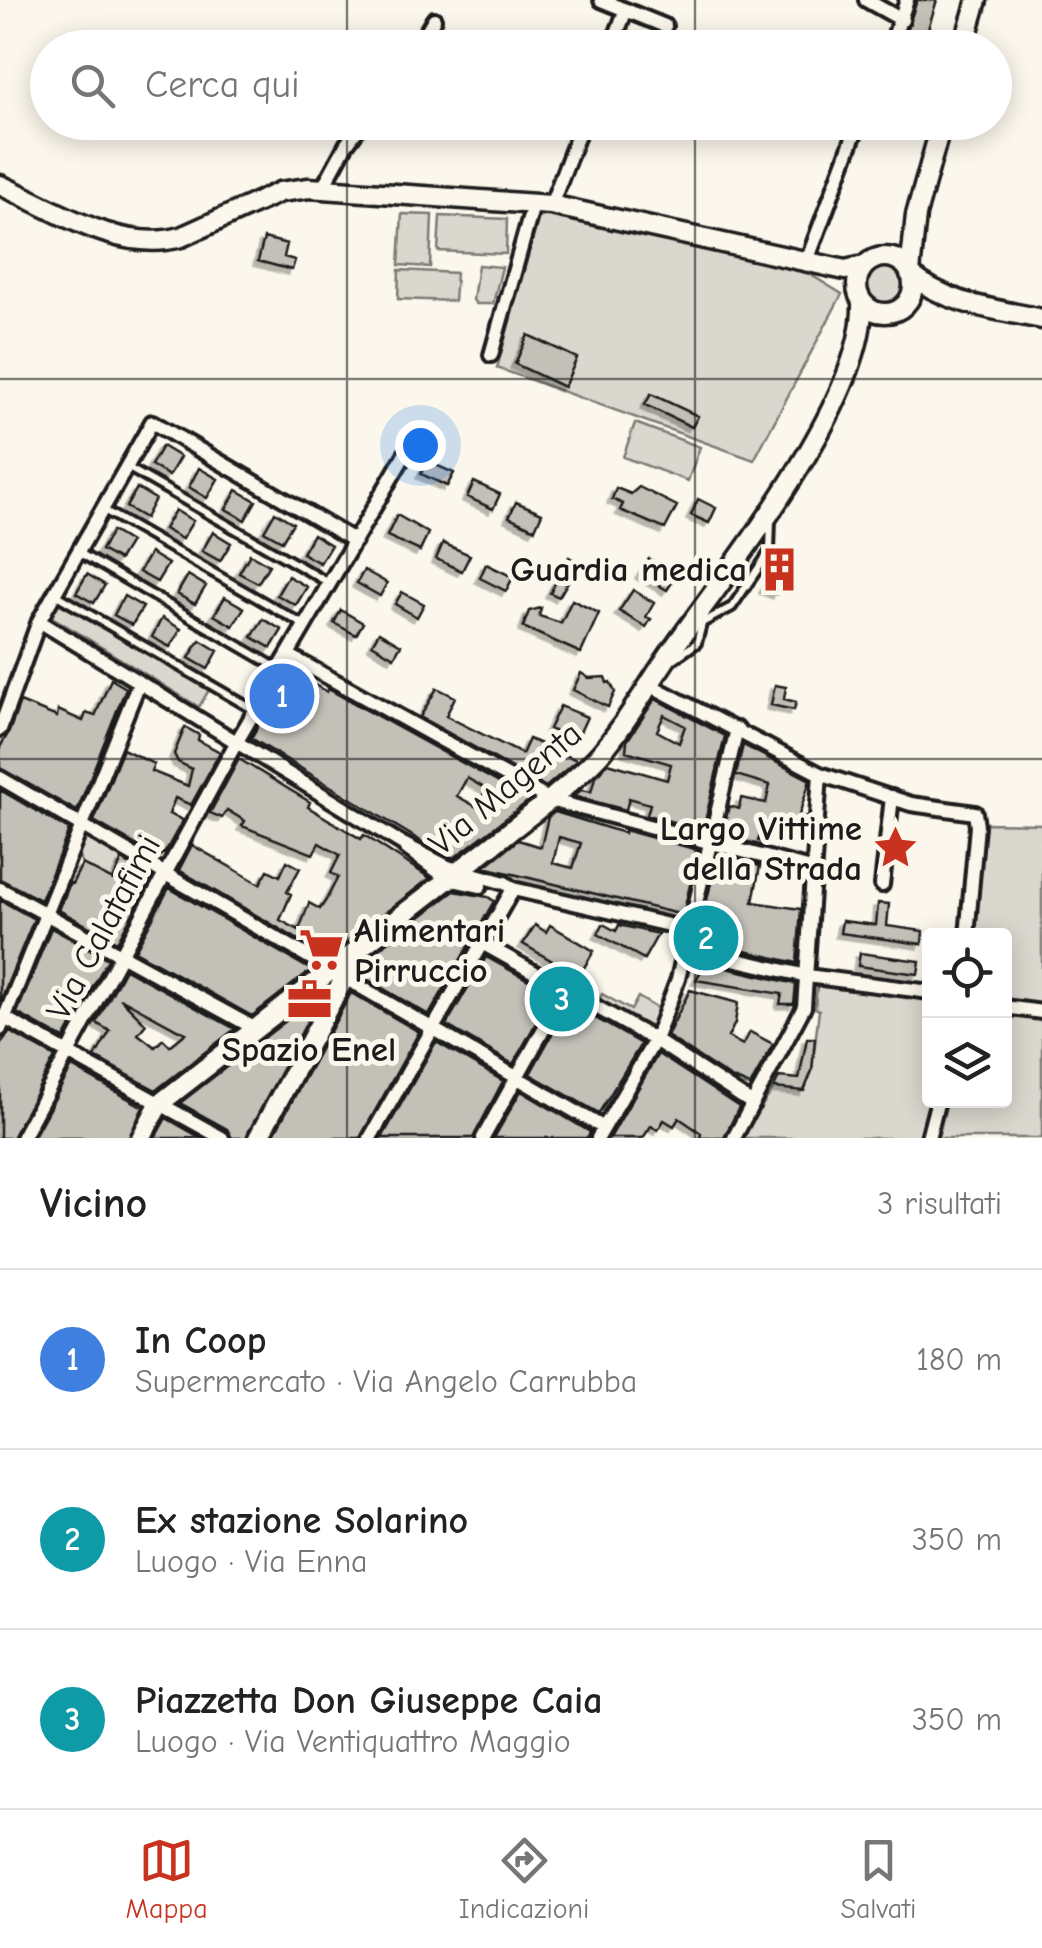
<!DOCTYPE html>
<html lang="it">
<meta charset="utf-8">
<style>
:root{--surface:#fff;--page:#f6f6f6;--text:#222;--muted:#767676;--line:#e0e0e0;--accent:#c8321e}
body{margin:0;font-family:"Comic Neue",sans-serif;background:var(--page);color:var(--text)}
.controls{position:absolute;right:30px;bottom:30px;display:grid;overflow:hidden;border-radius:10px;box-shadow:0 5px 25px #0003}
.controls button{width:90px;height:90px;display:grid;place-items:center;padding:0;border:0;border-bottom:2px solid var(--line);background:var(--surface);color:var(--text);font:50px sans-serif}
.you{position:absolute;left:420px;top:445px;width:35px;height:35px;margin:-25px;border:8px solid #fff;border-radius:50%;background:#1a73e8;box-shadow:0 0 0 15px #1a73e833}
.badge{display:grid;place-items:center;width:65px;height:65px;border-radius:50%;background:var(--accent);color:#fff;font-size:32px;font-weight:700}
.pin{position:absolute;translate:-50% -50%;border:5px solid #fff;box-shadow:0 2px 10px #0006}
.list{margin:0;padding:0;list-style:none}
h2{display:flex;justify-content:space-between;align-items:center;height:130px;margin:0;padding:0 40px;font-size:42px}
h2 small{font-size:32px;font-weight:400;color:var(--muted)}
.list li{display:grid;grid-template-columns:65px 1fr auto;gap:30px;align-items:center;box-sizing:border-box;height:180px;padding:0 40px;border-top:2px solid var(--line)}
.list b{display:block;font-size:38px;white-space:nowrap}
.list p{margin:0;font-size:32px;white-space:nowrap;color:var(--muted)}
.list em{font-size:32px;font-style:normal;color:var(--muted)}
.icon{flex:none;width:55px;height:55px;fill:none;stroke:currentColor;stroke-width:2;stroke-linecap:round;stroke-linejoin:round}
.map{position:relative;flex:none;width:1042px;height:1138px;overflow:hidden}
.search{position:absolute;background:var(--surface);box-shadow:0 5px 25px #0003;left:30px;right:30px;top:30px;height:110px;display:flex;align-items:center;gap:25px;box-sizing:border-box;padding:0 35px;border-radius:55px;color:var(--muted);font-size:38px}
.sheet{height:670px;background:var(--surface)}
nav{display:flex;justify-content:space-around;align-items:center;box-sizing:border-box;height:140px;border-top:2px solid var(--line);background:var(--surface);font-size:28px;color:var(--muted)}
nav a{display:grid;justify-items:center;gap:5px}
nav .on{color:var(--accent)}
.map>svg:first-child{display:block}
</style>
<div class="map">
<svg width="1042" height="1138" viewBox="0 0 1042 1138">
<defs>
<filter id="shadow"><feDropShadow dx="-4.5" dy="4.5" stdDeviation="0" flood-color="#0004"/></filter>
</defs>
<rect width="100%" height="100%" fill="#fbf7ec"/>
<filter id="ink" filterUnits="userSpaceOnUse"><feTurbulence type="fractalNoise" baseFrequency=".01" numOctaves="2"/><feDisplacementMap in="SourceGraphic" scale="20" xChannelSelector="R" yChannelSelector="G"/><feConvolveMatrix kernelMatrix="1 2 1 2 8 2 1 2 1" color-interpolation-filters="sRGB"/></filter>
<g filter="url(#ink)">
<path fill="#dad7ce" stroke="#7b7a75" stroke-width="2.5" d="M540 212 788 261 842 294 754 460 497 368Z
M402 214 432 215 430 267 399 265Z
M440 216 507 219 506 254 438 251Z
M478 265 502 267 493 304H476L473 300Z
M864 285a20 20 0 1 1 40 0a20 20 0 1 1-40 0Z
M399 270 456 273 454 301 398 299Z
M635 423 700 447 688 481 623 457Z
M57 602 209 690 199 707 49 615Z
M984 823 1042 824V1007L1005 1001 1004 936H975Z
M84 834 123 857 113 880 82 864 77 849Z
M817 986 929 1000V1099L920 1138H740L774 1088 804 1090 812 1070 819 1010 815 1008Z
M602 994 631 1010 638 997 658 1009 653 1028 599 1000Z
M1005 1011 1042 1016V1138H938L947 1101 1004 1100Z"/>
<path fill="#c3c0b8" stroke="#1c1c1c" stroke-width="2.5" fill-rule="evenodd" filter="url(#shadow)" d="M917 0H937L922 48H901Z
M264 238 287 244 284 257 295 260 292 270 258 261Z
M528 335 577 358 564 387 515 364Z
M651 394 698 416 692 427 645 405Z
M162 446 180 457 169 476 151 465Z
M427 461 454 473 447 486 421 474Z
M199 468 218 479 207 498 189 487Z
M474 482 500 494 493 509 467 497Z
M639 487 677 506 665 529 620 510 623 504 612 499 616 488 631 494Z
M137 488 155 499 145 518 126 507Z
M237 490 256 501 245 520 226 509Z
M698 499 716 508 709 523 691 515Z
M516 502 542 513 535 529 509 517Z
M175 510 193 521 182 539 164 529Z
M275 512 293 523 282 541 264 531Z
M397 515 428 533 420 551 387 536Z
M112 531 130 542 119 560 101 550Z
M213 532 231 543 220 561 202 551Z
M313 534 331 545 320 563 302 553Z
M443 543 470 555 462 571 436 559Z
M150 553 168 564 157 582 139 572Z
M250 554 269 565 258 583 239 573Z
M778 556 791 561 777 594 764 589Z
M569 557 579 563 559 597 550 593Z
M649 559 677 575 667 590 640 574Z
M486 564 513 577 506 591 480 578Z
M364 570 387 583 380 596 357 583Z
M87 574 105 585 94 603 76 593Z
M188 575 206 586 195 604 177 594Z
M288 576 307 587 296 605 277 595Z
M633 590 654 603 646 617 651 619 646 627 619 611Z
M402 592 424 604 417 617 395 604Z
M124 596 143 607 132 625 114 615Z
M225 597 244 608 233 626 214 615Z
M572 600 599 613 581 653 523 627 529 611 541 608 539 616 561 623Z
M341 610 363 623 356 635 334 623Z
M162 618 181 629 170 647 152 637Z
M263 619 282 630 271 648 252 637Z
M379 632 401 645 394 657 372 644Z
M200 640 218 651 208 669 189 658Z
M290 671 327 692 328 689 530 800 454 858 424 843 251 738ZM467 778 486 789 477 807 457 796Z
M581 673 589 678 605 677 607 683 610 682 615 692 608 707 573 690Z
M111 679 126 688 77 811 0 768V747L9 732 20 702 57 717 58 710 83 721 86 713 95 716Z
M775 685 786 687 784 699 796 702 794 710 771 705Z
M437 688 455 697 446 716 522 754 529 739 577 760 546 787 420 717Z
M655 699 725 736 703 830 647 815 650 804 629 798 626 810 574 796 581 790 591 792 595 777 608 763 667 780 671 764 626 751 627 741ZM664 715 685 726 679 743 657 731Z
M560 706 587 717 576 741 549 729Z
M185 727 199 735 198 740 220 752 191 805 175 798 169 814 183 820 164 854 162 853 159 858 94 821 123 749 154 764 151 771 188 786 192 769 178 762 174 754Z
M743 745 810 780 799 815 807 817 806 833 762 826 758 841 765 843 764 846 722 835 729 806 739 809 741 798 766 803 770 785 736 775Z
M239 759 310 802 308 807 361 839 364 835 430 878 328 957 179 870 192 845 260 884 268 870 280 876 287 861 300 868 287 892 291 894 280 920 299 930 309 903 320 909 326 900 338 877 331 873 340 855 319 843 313 854 242 826 245 821 227 810 222 818 210 813Z
M0 790 69 830 41 900 0 879Z
M555 812 624 833V830L698 850 683 915 484 867 518 840 541 847 548 817ZM559 837 581 843 573 868 553 863Z
M718 855 760 866 753 902 801 909 797 963 697 940Z
M122 860 152 878 117 942 59 910 70 883 72 884 82 864 113 880Z
M169 888 311 970 252 1016 135 951Z
M454 891 488 897 494 901 429 1015 360 975 367 958Z
M0 900 34 919 0 1002Z
M878 903 889 904 887 926 923 931 922 944 840 933 842 921 876 925Z
M603 924 616 931 619 925 658 934 644 959 598 934Z
M535 925 546 932 550 925 594 951 582 971 573 966 570 971 523 944Z
M51 928 108 959 64 1039 17 1013Z
M860 953 920 961 918 974 858 966Z
M486 957 532 982 527 991 547 1003 513 1064 446 1025Z
M705 963 796 984 794 1004H780L782 994 696 980Z
M125 969 235 1029 156 1090 95 1057 110 1031 96 1023ZM120 998 179 1030 186 1033 170 1046 163 1039 155 1047 138 1034 146 1024Z
M690 990 738 1003 735 1023 728 1037 743 1045 750 1032 773 1044 750 1086 731 1078 667 1036Z
M322 993 246 1138H232L227 1129 180 1103Z
M351 993 419 1032 360 1138H272Z
M564 1013 585 1024 590 1015 641 1044 599 1113 530 1074Z
M10 1032 55 1057 12 1138H0V1044Z
M807 1038H815L812 1071 804 1091 774 1088 779 1077 799 1079Z
M436 1042 503 1081 473 1138H382Z
M658 1054 739 1107 724 1138H700L701 1133 679 1118 674 1126 664 1120 658 1130 651 1126 643 1138H610Z
M72 1067 143 1107 129 1138H33Z
M521 1091 590 1132 588 1138H494Z
M166 1118 201 1138H155Z"/>
<g fill="none" stroke-linecap="round" stroke-linejoin="round">
<defs>
<path id="lane" d="M127 467 329 583
M102 509 304 625
M78 552 279 669
M53 593 254 710
M698 625 732 607 770 551 771 520
M674 659 697 643 702 624"/>
<path id="street" d="M601 0 665 26
M866 0 902 20
M417 48 434 19
M611 48 626 10
M890 48 907 0
M322 189 346 145 363 122
M551 205 583 122
M807 261 859 122
M491 355 533 205
M39 621 401 843 448 867 505 883 513 889 690 930
M288 655 550 800 814 870
M648 684 820 774 911 804 975 813 977 826 967 936
M0 729 39 621 152 422 355 541
M0 778 604 1128
M406 848 448 879 480 886
M882 885 892 797
M0 889 256 1029
M482 943 655 1040 753 1104
M686 948 807 976 930 992
M1004 1007 1042 1012
M1 1016 222 1138
M0 1029 139 683
M22 1138 236 743 411 444
M370 1138 513 889
M483 1138 566 989
M598 1138 655 1040 678 979 737 729
M734 1138 804 1007 820 774
M928 1138 938 1100"/>
<path id="secondary" d="M963 48 977 0
M0 185C54 209 120 254 181 237L280 192 309 188 551 205 845 270 864 266
M857 285a28 28 0 1 1 56 0a28 28 0 1 1-56 0Z
M910 272 916 215 942 122
M910 274C948 305 995 309 1042 319
M141 1138 159 1104 550 800C567 785 586 770 601 753 629 720 650 681 675 646 731 566 866 399 862 302
M258 1138 355 958"/>
</defs>
<use href="#lane" stroke="#1c1c1c" stroke-width="14"/>
<use href="#street" stroke="#1c1c1c" stroke-width="20"/>
<use href="#secondary" stroke="#1c1c1c" stroke-width="25"/>
<use href="#lane" stroke="#fbf7ec" stroke-width="6"/>
<use href="#street" stroke="#fbf7ec" stroke-width="12"/>
<use href="#secondary" stroke="#fbf7ec" stroke-width="18"/>
</g>
</g>
<path fill="none" stroke="#1c1c1c" stroke-width="2.5" stroke-opacity="0.55" d="M347 0V48M695 0V48M347 122V1138M695 122V1138M0 379H1042M0 759H1042"/>
<defs>
<symbol id="building-bare" viewBox="-9 -9 18 18"><path d="M-4-6H4V6H1V3H-1V6H-4ZM-2.5-4.3h1.7v1.8h-1.7ZM.8-4.3h1.7v1.8H.8ZM-2.5-1h1.7V.8h-1.7ZM.8-1h1.7V.8H.8Z" fill="#c8321e" stroke="#fbf7ec" stroke-width="2.5" paint-order="stroke"/></symbol>
<symbol id="sight-bare" viewBox="-9 -9 18 18"><path d="M0-6L1.8-2.2L6-1.7L2.9 1.2L3.7 5.4L0 3.3L-3.7 5.4L-2.9 1.2L-6-1.7L-1.8-2.2Z" fill="#c8321e" stroke="#fbf7ec" stroke-width="2.5" paint-order="stroke"/></symbol>
<symbol id="supermarket-bare" viewBox="-9 -9 18 18"><path d="M-6-5.5h2.5l.6 2H6L4.5 2H-2.5L-4.4-4H-6ZM-1.5 3.2a1.3 1.3 0 1 0 .1 0ZM3 3.2a1.3 1.3 0 1 0 .1 0Z" fill="#c8321e" stroke="#fbf7ec" stroke-width="2.5" paint-order="stroke"/></symbol>
<symbol id="office-bare" viewBox="-9 -9 18 18"><path d="M-6-3h4V-5.5h4V-3h4V5H-6ZM-1-4.5V-3h2v-1.5ZM-6 0V1H6V0Z" fill="#c8321e" stroke="#fbf7ec" stroke-width="2.5" paint-order="stroke"/></symbol>
</defs>
<g fill-rule="evenodd">
<use href="#building-bare" x="748" y="538" width="63" height="63"/>
<use href="#sight-bare" x="864" y="816" width="63" height="63"/>
<use href="#supermarket-bare" x="290" y="918" width="63" height="63"/>
<use href="#office-bare" x="278" y="968" width="63" height="63"/>
</g>
<g text-anchor="middle" stroke-width="10" stroke-linejoin="round" paint-order="stroke">
<g font-size="35" font-weight="bold" fill="#1c1c1c" stroke="#fbf7ec" text-anchor="end">
<text x="747" y="581">Guardia medica</text>
<text x="862" y="840">Largo Vittime<tspan x="862" dy="40">della Strada</tspan></text>
<text x="354" y="942" text-anchor="start">Alimentari<tspan x="354" dy="40">Pirruccio</tspan></text>
<text x="309" y="1061" text-anchor="middle">Spazio Enel</text>
</g>
<g font-size="35" fill="#1c1c1c" stroke="#fbf7ec">
<text transform="translate(505 788) rotate(-40)" y="12">Via Magenta</text>
<text transform="translate(103 927) rotate(-62)" y="12">Via Calatafimi</text>
</g>
</g>
</svg>
<div class="controls">
<button><svg class="icon" aria-label="locate" viewBox="0 0 24 24"><circle cx="12" cy="12" r="6"/><path d="M12 2v4M12 18v4M2 12h4M18 12h4"/></svg></button>
<button><svg class="icon" aria-label="layers" viewBox="0 0 24 24"><path d="M12 4l9 5-9 5-9-5zM3 14l9 5 9-5"/></svg></button>
</div>
<div class="you"></div>
<div class="pin badge" style="left:282px;top:696px;background:#3f7fe0">1</div>
<div class="pin badge" style="left:706px;top:938px;background:#0f9aa8">2</div>
<div class="pin badge" style="left:562px;top:999px;background:#0f9aa8">3</div>
<div class="search"><svg class="icon" aria-label="search" viewBox="0 0 24 24"><circle cx="10" cy="10" r="6"/><path d="M15 15l6 6"/></svg>Cerca qui</div>
</div>
<section class="sheet">
<h2>Vicino<small>3 risultati</small></h2>
<ul class="list">
<li><span class="badge" style="background:#3f7fe0">1</span><div><b>In Coop</b><p>Supermercato · Via Angelo Carrubba</p></div><em>180 m</em></li>
<li><span class="badge" style="background:#0f9aa8">2</span><div><b>Ex stazione Solarino</b><p>Luogo · Via Enna</p></div><em>350 m</em></li>
<li><span class="badge" style="background:#0f9aa8">3</span><div><b>Piazzetta Don Giuseppe Caia</b><p>Luogo · Via Ventiquattro Maggio</p></div><em>350 m</em></li>
</ul>
</section>
<nav>
<a class="on"><svg class="icon" aria-label="map" viewBox="0 0 24 24"><path d="M3 6l6-2 6 2 6-2v14l-6 2-6-2-6 2zM9 4v14M15 6v14"/></svg>Mappa</a>
<a><svg class="icon" aria-label="directions" viewBox="0 0 24 24"><path d="M12 3l9 9-9 9-9-9zM9 14v-3h6M13 9l2 2-2 2"/></svg>Indicazioni</a>
<a><svg class="icon" aria-label="saved" viewBox="0 0 24 24"><path d="M7 4h10v16l-5-4-5 4z"/></svg>Salvati</a>
</nav>
